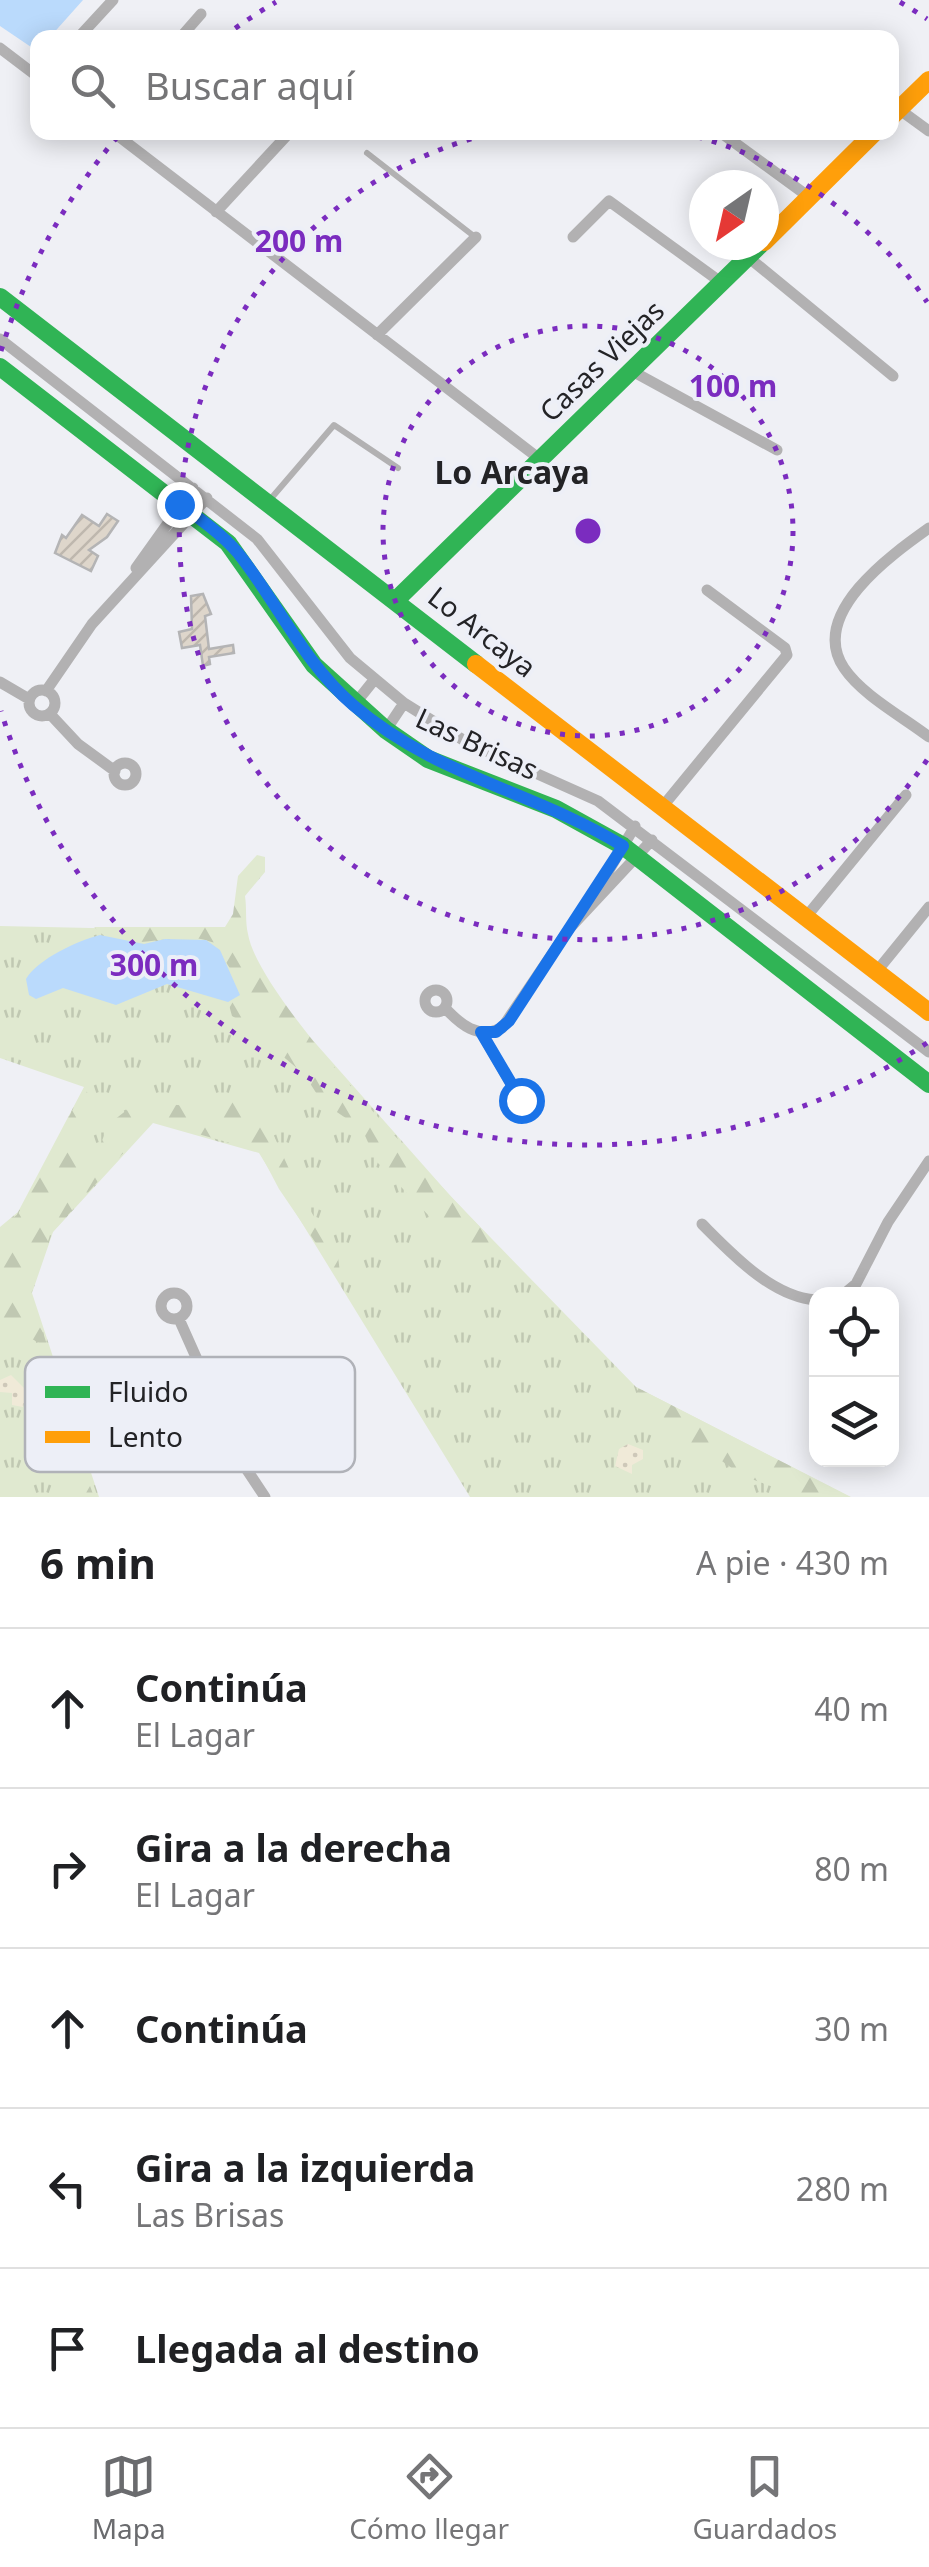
<!DOCTYPE html>
<html lang="es">
<meta charset="utf-8">
<style>
:root{--surface:#fff;--page:#f2f2f2;--text:#202124;--muted:#757577;--line:#e0e0e0;--accent:#6a6b6e}
body{margin:0;font-family:"Noto Sans",sans-serif;background:var(--page);color:var(--text)}
.controls{position:absolute;right:30px;bottom:30px;display:grid;overflow:hidden;border-radius:20px;box-shadow:0 5px 25px #0003}
.controls button{width:90px;height:90px;display:grid;place-items:center;padding:0;border:0;border-bottom:2px solid var(--line);background:var(--surface);color:var(--text);font:50px sans-serif}
.compass{position:absolute;left:689px;top:170px;width:90px;height:90px;border-radius:50%;background:var(--surface);box-shadow:0 5px 25px #0003;rotate:214deg}
.stop{position:absolute;width:30px;height:30px;margin:-22px;border:8px solid #1a73e8;border-radius:50%;background:#fff}
.stop.end{background:#1a73e8;border-color:#fff;box-shadow:0 2px 10px #0008}
.list{margin:0;padding:0;list-style:none}
h2{display:flex;justify-content:space-between;align-items:center;height:130px;margin:0;padding:0 40px;font-size:42px}
h2 small{font-size:32px;font-weight:400;color:var(--muted)}
.list li{display:grid;grid-template-columns:65px 1fr auto;gap:30px;align-items:center;box-sizing:border-box;height:160px;padding:0 40px;border-top:2px solid var(--line)}
.list b{display:block;font-size:38px;white-space:nowrap}
.list p{margin:0;font-size:32px;white-space:nowrap;color:var(--muted)}
.list em{font-size:32px;font-style:normal;color:var(--muted)}
.icon{flex:none;width:55px;height:55px;fill:none;stroke:currentColor;stroke-width:2;stroke-linecap:round;stroke-linejoin:round}
.map{position:relative;flex:none;width:929px;height:1497px;overflow:hidden}
.search{position:absolute;background:var(--surface);box-shadow:0 5px 25px #0003;left:30px;right:30px;top:30px;height:110px;display:flex;align-items:center;gap:25px;box-sizing:border-box;padding:0 35px;border-radius:20px;color:var(--muted);font-size:38px}
.sheet{height:930px;background:var(--surface)}
nav{display:flex;justify-content:space-around;align-items:center;box-sizing:border-box;height:140px;border-top:2px solid var(--line);background:var(--surface);font-size:28px;color:var(--muted)}
nav a{display:grid;justify-items:center;gap:5px}
nav .on{color:var(--accent)}
.map>svg:first-child{display:block}
</style>
<div class="map">
<svg width="929" height="1497" viewBox="0 0 929 1497">
<defs>
<pattern id="grass-tufts" width="24" height="20" patternUnits="userSpaceOnUse" patternTransform="scale(2.5)"><rect width="24" height="20" fill="#e0e9d0"/><path d="M3 7l-1-3M5 7V3M7 7l1-3M15 17l-1-3M17 17v-4M19 17l1-3" fill="none" stroke="#c0c8b2"/></pattern>
<pattern id="forest-firs" width="22" height="20" patternUnits="userSpaceOnUse" patternTransform="scale(2.5)"><rect width="22" height="20" fill="#e0e9d0"/><path d="M5 1l3.5 6h-7zM16 11l3.5 6h-7z" fill="#c0c8b2"/></pattern>
<pattern id="sand-dots" width="8" height="8" patternUnits="userSpaceOnUse" patternTransform="scale(2.5)"><rect width="8" height="8" fill="#f0ead8"/><path d="M2 2h.1M6 6h.1" fill="none" stroke="#cec8b9" stroke-width="1.8" stroke-linecap="round"/></pattern>
<pattern id="building-hatch" width="6" height="6" patternUnits="userSpaceOnUse" patternTransform="scale(2.5)"><rect width="6" height="6" fill="#ded6cb"/><path d="M-1 1l2-2M0 6l6-6M5 7l2-2" fill="none" stroke="#beb7ae"/></pattern>
</defs>
<rect width="100%" height="100%" fill="#eff0f5"/>
<path fill="url(#grass-tufts)" d="M0 926 229 931 279 1002 454 1200 636 1387 850 1497H470L259 1153 153 1123 53 1232 32 1293 99 1497H0V1227L18 1212 84 1087 0 1058Z"/>
<path fill="url(#forest-firs)" d="M257 855 265 857V872L245 896C247 910 245 921 248 934 259 1001 447 1191 501 1249L473 1251 458 1246 377 1162 362 1129 322 1102 304 1074 280 1054 271 1036 260 1025 244 1023 232 1016 229 1005 239 996 241 986 214 943C177 926 124 960 94 927H225L233 914 238 876Z
M84 1088 89 1095 80 1141 88 1151 98 1150 109 1124 137 1102 191 1106 235 1092 259 1103 300 1193 338 1257 341 1280 279 1189 259 1151 152 1121 50 1235 31 1295 48 1348 0 1321V1228L18 1214Z
M636 1387 851 1497H801L743 1476 719 1459 677 1448 652 1427Z
M80 1458 94 1497H72Z"/>
<path fill="url(#sand-dots)" d="M11 1375 27 1391 23 1407 12 1405V1393L0 1392V1380Z
M628 1444 643 1450V1459L632 1465V1474L615 1466 619 1449Z"/>
<path fill="#badafc" d="M0 0H83L50 37 38 38 34 49 0 26Z
M100 935 144 944 165 939 206 940 220 950 240 995 228 1002 167 984 116 1005 63 988 36 999 29 995 26 979C38 959 77 941 100 935Z"/>
<path fill="url(#building-hatch)" stroke="#b4b4b5" stroke-width="2.5" d="M107 514 118 521 107 537 89 550 98 556 91 571 55 553 62 535 66 538 82 515 99 526Z
M203 594 211 614 205 616 209 649 233 645 234 653 209 657 210 664 203 666 200 645 182 648 179 632 192 629 191 596Z"/>
<g fill="none" stroke-linecap="round" stroke-linejoin="round">
<path stroke="#b2b1b2" stroke-width="6" d="M367 153 475 237
M268 502 334 425 398 468"/>
<path stroke="#b2b1b2" stroke-width="11" d="M78 38 113 0
M180 38 201 14
M0 48 38 77
M896 107 929 131
M113 132 541 460
M720 132 809 197
M216 212 290 132
M573 237 609 201 722 283
M748 257 893 376
M377 335 476 237
M0 339 257 539 350 658 404 703 468 743 598 801 929 1052
M632 371 777 450
M929 528C891 555 808 614 844 668 862 695 903 717 929 737
M136 568 193 488
M0 682 29 699
M29 703a13 13 0 1 1 26 0a13 13 0 1 1-26 0Z
M46 691 92 624 207 498
M354 705 374 680
M50 714 78 744 115 771
M386 730 404 703
M114 774a11 11 0 1 1 22 0a11 11 0 1 1-22 0Z
M663 806 787 655 785 648 707 590
M592 899 635 826
M806 917 906 795
M877 971 929 907
M425 1001a11 11 0 1 1 22 0a11 11 0 1 1-22 0Z
M445 1008C461 1025 477 1039 502 1028L569 929 652 840
M481 1032 521 1101
M702 1224C732 1254 772 1297 816 1300
M161 1306a13 13 0 1 1 26 0a13 13 0 1 1-26 0Z
M844 1294 856 1284 888 1222 929 1161
M179 1319 245 1467 265 1497"/>
<path stroke="#30b455" stroke-width="18" d="M0 297 476 664
M0 367 228 543 314 665 386 730 428 759 556 809 623 846 929 1084
M396 600 760 245"/>
<path stroke="#ff9f0a" stroke-width="18" d="M892 116 929 80
M764 242 875 132
M476 664 929 1012"/>
</g>
<g fill="none" stroke-linecap="round" stroke-linejoin="round">
<path stroke="#1a73e8" stroke-width="12" d="M179 504C199 518 222 534 238 553 278 603 303 662 353 705 437 777 531 790 623 846L509 1021 496 1032H481L521 1100"/>
</g>
<g fill="none" stroke="#7b2cbf" stroke-width="5" stroke-dasharray="5 10">
<circle cx="588" cy="531" r="205"/>
<path d="M927 760A409 409 0 1 1 493 133M683 133A409 409 0 0 1 927 302"/>
<path d="M927 1043A614 614 0 0 1 1 711M1 351A614 614 0 0 1 118 136M223 37A614 614 0 0 1 276 2M900 2A614 614 0 0 1 927 19"/>
</g>
<g text-anchor="middle" stroke-width="8" stroke-linejoin="round" paint-order="stroke">
<g font-size="28" fill="#232326" stroke="#edeff7">
<text transform="translate(602 361) rotate(-44)" y="10">Casas Viejas</text>
<text transform="translate(482 632) rotate(38)" y="10">Lo Arcaya</text>
<text transform="translate(477 744) rotate(25)" y="10">Las Brisas</text>
</g>
<g font-size="32" font-weight="bold" fill="#232326" stroke="#edeff7">
<text x="512" y="484">Lo Arcaya</text>
</g>
</g>
<rect x="25" y="1357" width="330" height="115" rx="15" fill="#edeff7" stroke="#b0b2b8" stroke-width="2.5"/>
<rect x="45" y="1386" width="45" height="12" fill="#30b455"/>
<rect x="45" y="1431" width="45" height="12" fill="#ff9f0a"/>
<g font-size="28" fill="#232326">
<text x="108" y="1402">Fluido</text>
<text x="108" y="1447">Lento</text>
</g>
<circle cx="588" cy="531" r="15" fill="#7b2cbf" stroke="#edeff7" stroke-width="5"/>
<g font-size="30" text-anchor="middle" font-weight="bold" fill="#7b2cbf" stroke="#edeff7" stroke-width="8" stroke-linejoin="round" paint-order="stroke">
<text x="299" y="252">200 m</text>
<text x="733" y="397">100 m</text>
<text x="154" y="976">300 m</text>
</g>
</svg>
<div class="controls">
<button><svg class="icon" aria-label="locate" viewBox="0 0 24 24"><circle cx="12" cy="12" r="6"/><path d="M12 2v4M12 18v4M2 12h4M18 12h4"/></svg></button>
<button><svg class="icon" aria-label="layers" viewBox="0 0 24 24"><path d="M12 4l9 5-9 5-9-5zM3 14l9 5 9-5"/></svg></button>
</div>
<svg class="compass" viewBox="-18 -18 36 36"><path d="M0-13l5 13h-10z" fill="#e53935"/><path d="M0 13l5-13h-10z" fill="#757577"/></svg>
<div class="stop" style="left:521px;top:1100px"></div>
<div class="stop end" style="left:179px;top:504px"></div>
<div class="search"><svg class="icon" aria-label="search" viewBox="0 0 24 24"><circle cx="10" cy="10" r="6"/><path d="M15 15l6 6"/></svg>Buscar aquí</div>
</div>
<section class="sheet">
<h2>6 min<small>A pie · 430 m</small></h2>
<ul class="list">
<li><svg class="icon" aria-label="ahead" viewBox="0 0 24 24"><path d="M12 20V5M6 11l6-6 6 6"/></svg><div><b>Continúa</b><p>El Lagar</p></div><em>40 m</em></li>
<li><svg class="icon" aria-label="right" viewBox="0 0 24 24"><path d="M7 20v-9h11M14 6l5 5-5 5"/></svg><div><b>Gira a la derecha</b><p>El Lagar</p></div><em>80 m</em></li>
<li><svg class="icon" aria-label="ahead" viewBox="0 0 24 24"><path d="M12 20V5M6 11l6-6 6 6"/></svg><div><b>Continúa</b></div><em>30 m</em></li>
<li><svg class="icon" aria-label="left" viewBox="0 0 24 24"><path d="M17 20v-9H6M10 6l-5 5 5 5"/></svg><div><b>Gira a la izquierda</b><p>Las Brisas</p></div><em>280 m</em></li>
<li><svg class="icon" aria-label="arrive" viewBox="0 0 24 24"><path d="M6 21V4h12l-3 4 3 4H6"/></svg><div><b>Llegada al destino</b></div></li>
</ul>
</section>
<nav>
<a class="on"><svg class="icon" aria-label="map" viewBox="0 0 24 24"><path d="M3 6l6-2 6 2 6-2v14l-6 2-6-2-6 2zM9 4v14M15 6v14"/></svg>Mapa</a>
<a><svg class="icon" aria-label="directions" viewBox="0 0 24 24"><path d="M12 3l9 9-9 9-9-9zM9 14v-3h6M13 9l2 2-2 2"/></svg>Cómo llegar</a>
<a><svg class="icon" aria-label="saved" viewBox="0 0 24 24"><path d="M7 4h10v16l-5-4-5 4z"/></svg>Guardados</a>
</nav>
